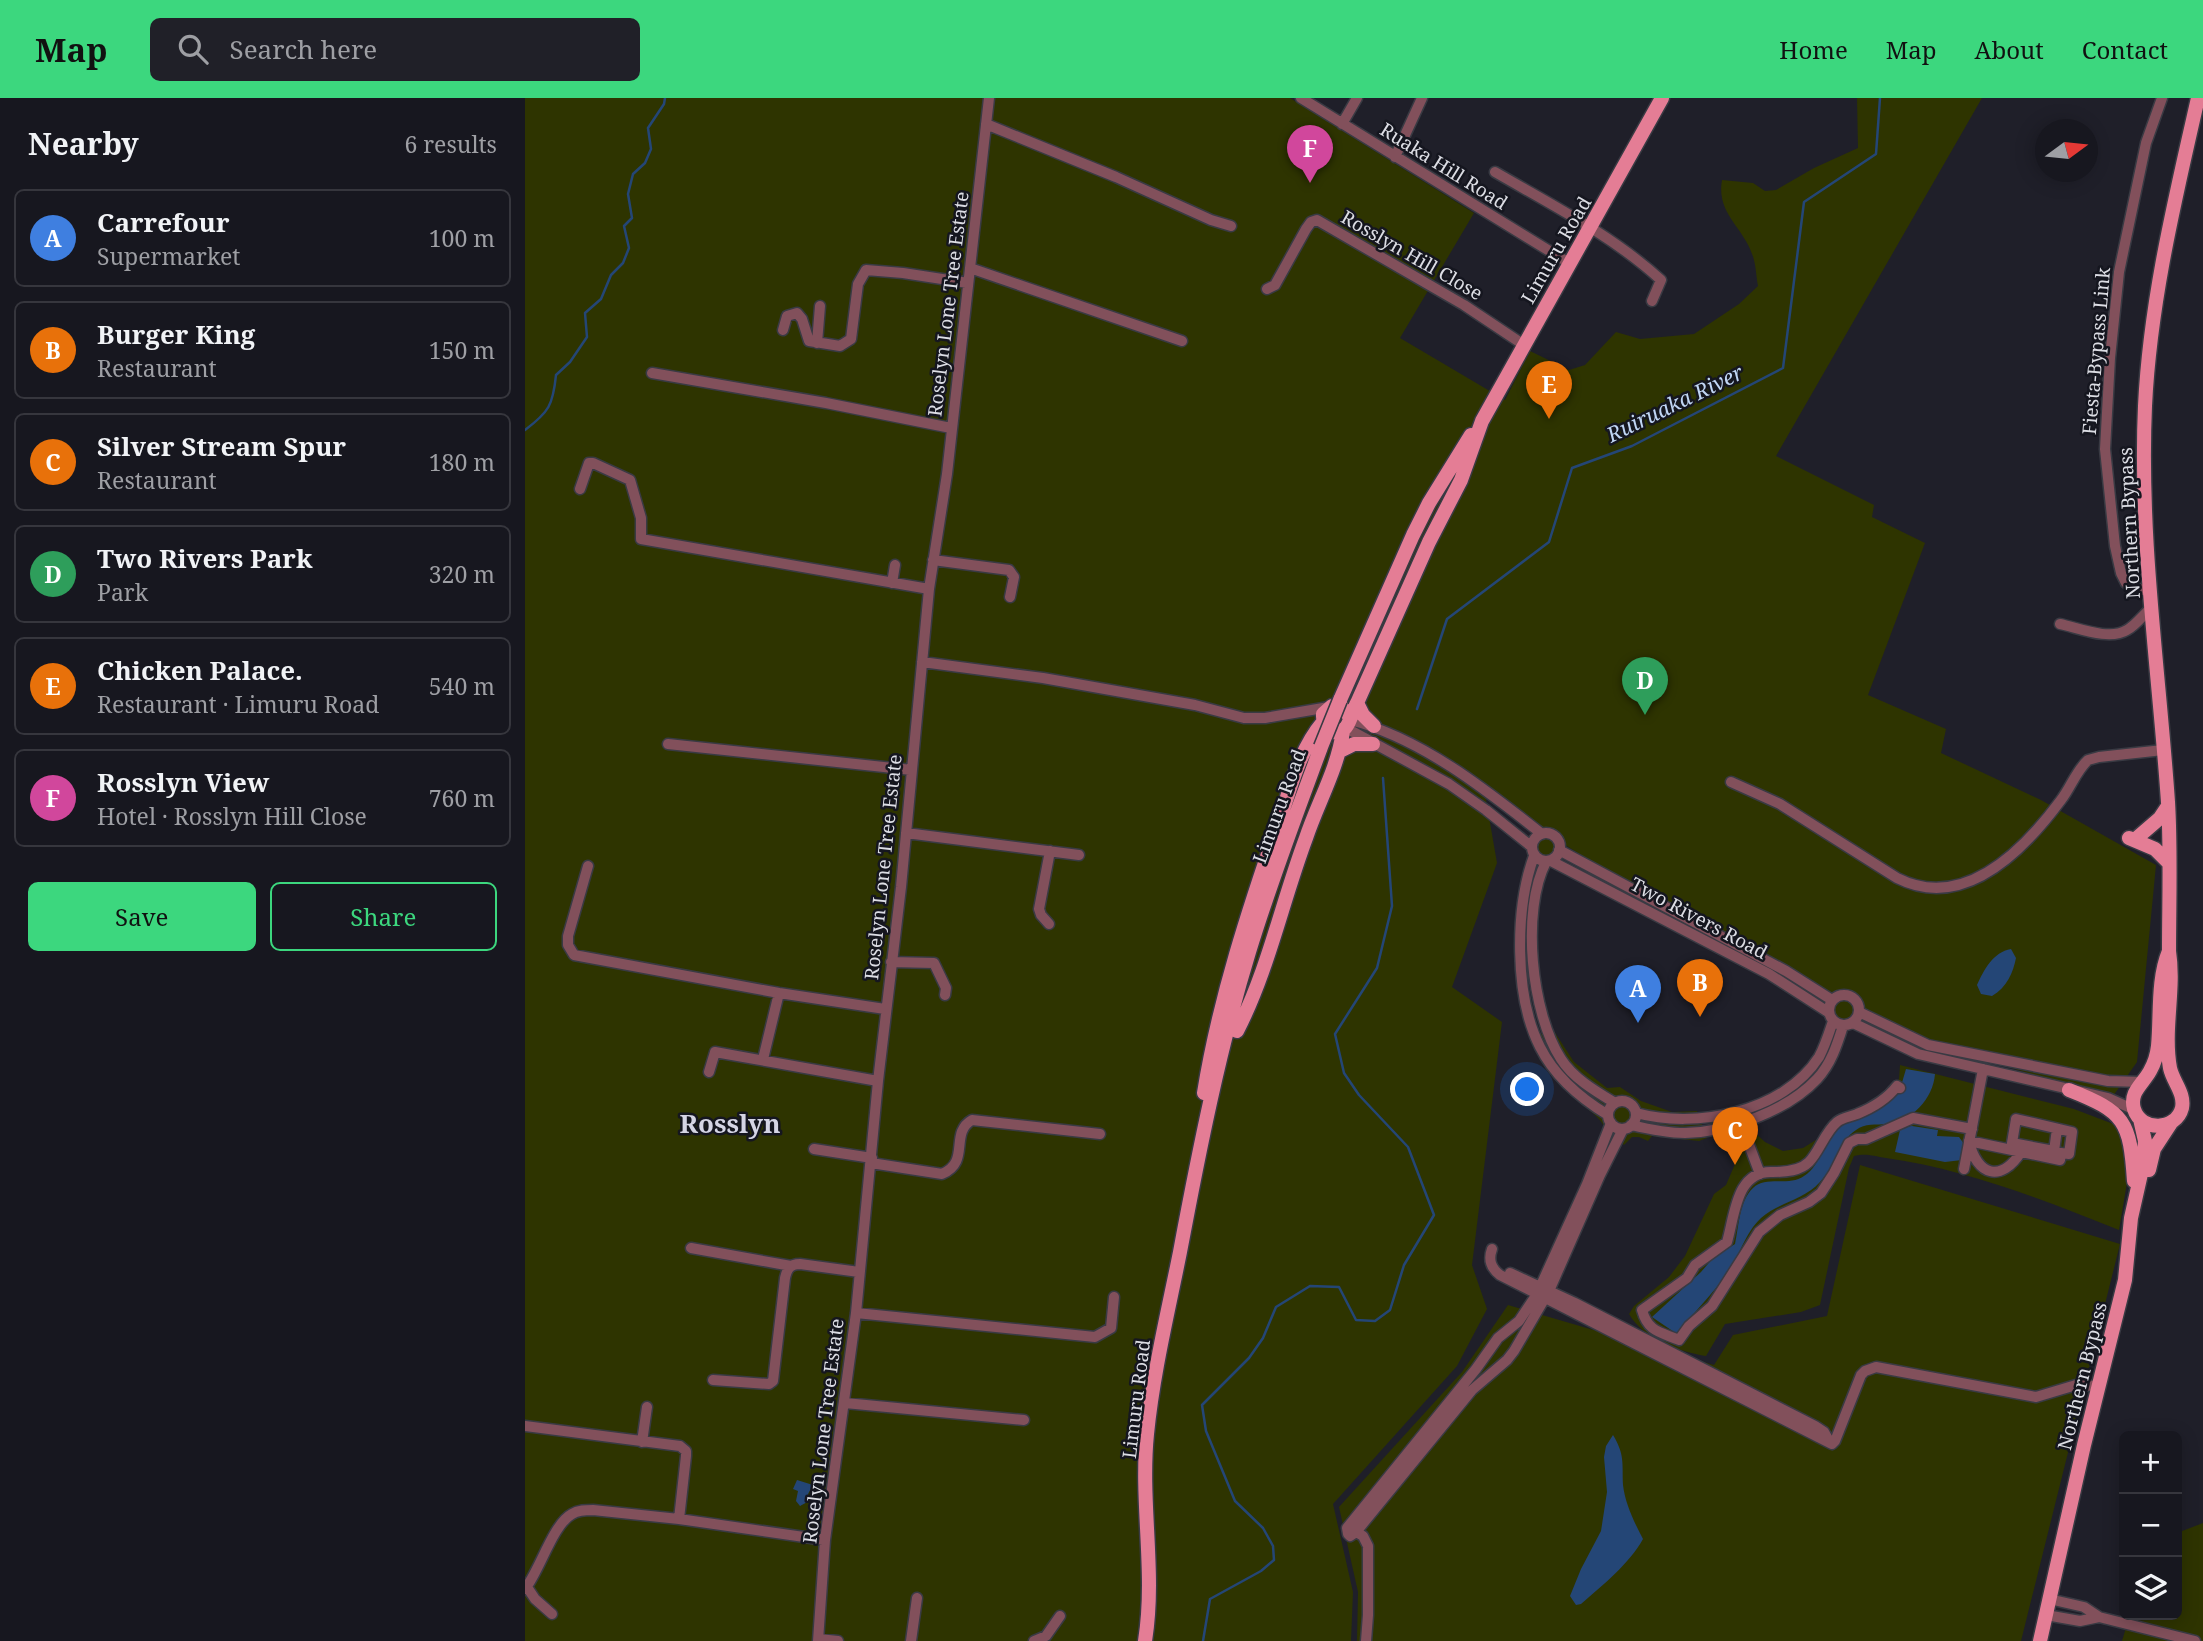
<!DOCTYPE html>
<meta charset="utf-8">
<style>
:root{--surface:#17171f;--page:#202028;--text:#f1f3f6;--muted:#9e9fa4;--line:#36363d;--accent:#3cd77e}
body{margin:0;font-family:"Noto Serif",serif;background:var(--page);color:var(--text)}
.controls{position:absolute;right:21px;bottom:21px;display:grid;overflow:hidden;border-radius:10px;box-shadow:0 4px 18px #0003}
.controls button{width:63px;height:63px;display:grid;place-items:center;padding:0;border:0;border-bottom:2px solid var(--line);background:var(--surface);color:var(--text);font:35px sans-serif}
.compass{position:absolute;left:1510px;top:21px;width:63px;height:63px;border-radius:50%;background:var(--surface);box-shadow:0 4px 18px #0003;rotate:75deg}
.you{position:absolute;left:1003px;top:992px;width:24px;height:24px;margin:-18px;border:5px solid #fff;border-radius:50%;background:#1a73e8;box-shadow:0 0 0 10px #1a73e833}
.badge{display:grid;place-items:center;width:46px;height:46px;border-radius:50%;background:var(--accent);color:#fff;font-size:23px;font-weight:700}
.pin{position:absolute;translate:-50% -58px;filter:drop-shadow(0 2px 4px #0008)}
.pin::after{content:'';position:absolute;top:37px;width:24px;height:21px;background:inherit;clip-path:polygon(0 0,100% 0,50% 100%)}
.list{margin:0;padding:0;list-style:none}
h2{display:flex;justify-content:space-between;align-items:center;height:91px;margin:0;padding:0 28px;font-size:30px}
h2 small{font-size:23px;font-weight:400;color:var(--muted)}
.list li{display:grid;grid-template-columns:46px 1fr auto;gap:21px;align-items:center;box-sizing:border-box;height:98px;margin:0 14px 14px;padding:0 14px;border:2px solid var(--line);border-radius:10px}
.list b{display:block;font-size:26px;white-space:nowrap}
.list p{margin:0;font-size:23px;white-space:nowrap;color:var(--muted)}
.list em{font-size:23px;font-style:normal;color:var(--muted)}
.actions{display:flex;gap:14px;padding:21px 28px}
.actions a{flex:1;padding:16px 0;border:2px solid var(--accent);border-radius:10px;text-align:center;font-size:24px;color:var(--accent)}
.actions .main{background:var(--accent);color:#111}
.icon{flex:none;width:38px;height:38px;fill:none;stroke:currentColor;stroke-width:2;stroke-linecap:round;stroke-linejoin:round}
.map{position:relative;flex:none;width:1678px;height:1543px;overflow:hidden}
header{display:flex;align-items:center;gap:42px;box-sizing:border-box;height:98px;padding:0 35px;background:var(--accent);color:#111}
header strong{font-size:33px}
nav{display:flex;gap:38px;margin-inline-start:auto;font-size:24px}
.search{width:490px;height:63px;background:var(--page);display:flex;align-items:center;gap:18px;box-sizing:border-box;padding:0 24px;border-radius:10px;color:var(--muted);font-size:26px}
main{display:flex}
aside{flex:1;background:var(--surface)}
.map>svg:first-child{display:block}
</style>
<header>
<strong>Map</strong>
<div class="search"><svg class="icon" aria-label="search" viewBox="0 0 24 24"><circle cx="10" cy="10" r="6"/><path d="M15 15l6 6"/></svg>Search here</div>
<nav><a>Home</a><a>Map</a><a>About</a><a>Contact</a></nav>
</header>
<main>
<aside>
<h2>Nearby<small>6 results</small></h2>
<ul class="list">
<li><span class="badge" style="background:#3f7fe0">A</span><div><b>Carrefour</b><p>Supermarket</p></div><em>100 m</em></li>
<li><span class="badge" style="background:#e8710a">B</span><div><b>Burger King</b><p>Restaurant</p></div><em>150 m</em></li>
<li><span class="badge" style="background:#e8710a">C</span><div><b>Silver Stream Spur</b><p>Restaurant</p></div><em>180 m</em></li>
<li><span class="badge" style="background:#2e9e5b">D</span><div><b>Two Rivers Park</b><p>Park</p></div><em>320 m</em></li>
<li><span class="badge" style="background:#e8710a">E</span><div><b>Chicken Palace.</b><p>Restaurant · Limuru Road</p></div><em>540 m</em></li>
<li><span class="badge" style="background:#d1479c">F</span><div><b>Rosslyn View</b><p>Hotel · Rosslyn Hill Close</p></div><em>760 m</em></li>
</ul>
<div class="actions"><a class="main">Save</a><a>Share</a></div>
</aside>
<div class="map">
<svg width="1678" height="1543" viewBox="0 0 1678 1543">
<rect width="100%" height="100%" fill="#1f1f29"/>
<path fill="#2e3400" d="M0 0H765L949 115 875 240 980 302 1005 253 1044 272 1060 267 1091 234 1115 241 1169 236 1214 206 1233 188C1231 178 1231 165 1227 156 1218 129 1191 115 1197 82L1228 85 1240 93 1251 92 1289 70 1333 50 1332 0H1457L1251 358 1349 407 1347 419 1400 445 1343 597 1421 631 1416 655 1516 702 1631 767 1612 964 1586 1001 1429 952 1332 909 1331 917 1327 923 1314 924C1304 918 1305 908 1312 901 1216 858 1122 797 1032 742 1034 754 1028 766 1013 760L1009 745 1014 739 960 696 972 765 927 889 977 924 947 1167 962 1211 932 1268 808 1406 828 1494 826 1543H0Z
M1027 930 1049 964 1082 990 1095 989 1116 1003 1147 1014 1172 1013 1182 1040 1174 1043 1127 1038 1123 1043 1114 1039H1107L1099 1047 1091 1038 1083 1037C1077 1016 1055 1008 1041 992 1027 977 1017 960 1007 941Z
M1375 967 1549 1011 1591 1027 1600 1041 1604 1073 1594 1132C1519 1102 1440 1071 1361 1060 1348 1058 1341 1055 1329 1058L1324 1070 1295 1207 1276 1214 1200 1226 1181 1258C1155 1254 1118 1241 1104 1216L1109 1208 1144 1179 1160 1158 1189 1096 1201 1087 1216 1052 1213 1038 1229 1034 1240 1044 1258 1053 1278 1050 1355 1002 1374 981Z
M1335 1067 1595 1146 1496 1543H832L833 1494 814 1409 937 1274 983 1207 1189 1267 1208 1237 1302 1218Z
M1678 1425V1543H1597L1603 1523 1627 1522 1628 1517H1652V1435Z"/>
<path fill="#244676" d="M1486 851 1491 860C1488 875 1482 889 1467 898L1456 896 1452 887C1459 872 1468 854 1486 851Z
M1381 971 1410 976C1408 1001 1387 1023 1362 1026 1351 1027 1340 1025 1331 1032 1312 1045 1310 1069 1295 1084 1279 1102 1254 1104 1236 1120 1220 1135 1215 1157 1203 1174 1187 1197 1168 1215 1152 1236L1127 1219 1176 1174 1188 1160 1210 1146C1214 1128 1214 1103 1228 1090 1241 1077 1263 1089 1279 1078 1298 1066 1296 1043 1312 1029 1330 1013 1356 1001 1376 988Z
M1387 1028 1413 1032 1412 1038 1434 1039 1439 1046 1437 1062 1420 1064 1370 1054 1375 1032 1377 1029Z
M1088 1337C1100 1357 1097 1365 1098 1387 1100 1405 1109 1424 1118 1441 1104 1466 1078 1487 1056 1506L1051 1507 1045 1498 1056 1471 1076 1433 1082 1394 1079 1359 1081 1348Z
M272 1382 288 1387 283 1396 284 1403 275 1408 271 1403 273 1393 268 1391Z"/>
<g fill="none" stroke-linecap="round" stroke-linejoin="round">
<path stroke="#244676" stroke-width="2.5" d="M0 332C24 314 28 307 31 277L45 264 62 239 60 215 76 201 86 177 98 165 104 150 99 128 107 120 103 96 108 76 120 65 126 51 123 30 139 6 140 0
M892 611 922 521 1024 444 1047 370 1107 348 1258 270 1279 104 1351 56 1355 0
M678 1543 685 1501 736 1473 749 1462 748 1448 738 1430 710 1403 681 1333 677 1307 724 1260 738 1240 751 1209 785 1188 814 1189 831 1222 850 1223 865 1212 879 1167 909 1117 883 1049 834 997 819 975 810 936 852 870 867 808 858 680"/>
<defs>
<path id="minor" d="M776 0 1044 165
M461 26 591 79 686 122 706 128
M817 26 832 0
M870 59 897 0
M970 74C1027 107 1088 138 1136 182L1127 203
M445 170 657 243
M742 191 750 187 781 131 786 124 792 122 939 207 999 247
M258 232 262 218 272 215 277 221 284 243 315 248 326 241 333 186 341 172 378 175 443 185
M292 245 295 208
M127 275 301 305 426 330
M55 391 64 365H68L105 382 116 420V441L404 491
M408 462 484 472 489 479 485 499
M367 485 370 467
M1626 493 1607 490 1601 485 1596 475 1590 448 1580 351 1585 260 1594 174 1621 45 1637 0
M1535 526C1554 530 1584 543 1602 532 1611 527 1619 516 1627 509
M397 564 518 580 670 607 719 620H740L804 609
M825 622C896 640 960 691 1017 736
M821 630 924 686 961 712 1007 749
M143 646 387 672
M1206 684 1255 706 1372 780C1439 814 1499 752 1536 702 1546 689 1551 673 1563 662L1574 659 1638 652
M381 735 554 757
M1007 749a14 14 0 1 1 28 0a14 14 0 1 1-28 0Z
M1034 752 1261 873 1307 902
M1009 758C990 810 989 898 1015 949 1030 979 1055 1000 1083 1017
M1026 763 1244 876 1303 914
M1021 764C996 812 1006 915 1036 961 1048 980 1070 993 1090 1005
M63 768 43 838V847L49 857 254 895 360 911
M524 826 516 817 514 811 525 753
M366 864 409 865 421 890 420 897
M1304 912a15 15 0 1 1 30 0a15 15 0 1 1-30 0Z
M1334 914 1403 947 1583 983 1617 984
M1328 925 1393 956 1583 1000 1610 1012
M238 961 254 895
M184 974 190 954 353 983
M1375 990 1372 988C1362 1001 1347 1010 1332 1016 1325 1019 1318 1019 1312 1024 1300 1034 1294 1054 1284 1064 1275 1073 1261 1074 1248 1074 1211 1072 1210 1117 1202 1144L1170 1167 1162 1180 1117 1212C1123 1234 1135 1234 1154 1242L1164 1228 1187 1208 1234 1134 1255 1117 1284 1104 1296 1095 1309 1075 1324 1045 1332 1041H1341L1388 1020 1447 1031
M1083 1017a14 14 0 1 1 28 0a14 14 0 1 1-28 0Z
M1111 1015C1170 1031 1258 1015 1294 959 1300 948 1304 935 1308 923
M1086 1025 1062 1086 1012 1196 994 1223 973 1240 951 1271 822 1430 823 1436 825 1438 831 1434 947 1292 982 1262 989 1253 1024 1193 1075 1077 1098 1031
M1106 1027C1123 1031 1142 1035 1160 1035 1204 1034 1262 1013 1292 981 1306 966 1312 947 1318 928
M1532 1031 1529 1053 1536 1055
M1220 1036 1235 1076
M289 1051 347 1060
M1496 1054C1476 1085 1452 1078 1444 1043L1535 1062 1536 1055 1544 1056 1547 1034 1491 1021 1487 1045 1529 1053
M346 1065 417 1076C446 1064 424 1035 447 1022L575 1036
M1439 1071 1458 971
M166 1150 266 1168
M967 1151C963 1162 966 1170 975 1177L1305 1345
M985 1175 1050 1205 1290 1328 1299 1334 1305 1345
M331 1215 570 1239 586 1230 589 1199
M188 1282 244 1286 248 1283 260 1180C262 1171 265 1166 275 1166L334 1174
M320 1305 499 1322
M0 1328 155 1348 161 1353V1358L154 1421
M117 1344 122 1309
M1305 1345 1307 1346 1310 1343 1336 1277 1340 1273 1351 1269 1511 1299 1551 1287 1573 1288
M831 1434 838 1438 843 1448V1517L841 1543
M2 1489 10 1501 27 1516
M0 1491C15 1472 28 1426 47 1416 53 1412 61 1412 68 1412L154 1421 300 1442
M1524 1501 1559 1509 1574 1519
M1521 1517 1555 1523 1574 1519 1670 1543
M294 1541 313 1543
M293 1543 300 1442 331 1215 353 983 376 789 404 491 422 376 464 0
M386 1543 392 1500
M509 1543 521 1538 535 1518"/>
<path id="major" d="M815 602 888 437 904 405 946 337
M832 605 838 617 849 628
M824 618 816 608H807L798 616C797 627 807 641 819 631 824 628 828 612 832 605L904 444 936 382 957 323 1137 0
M815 653 829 646H848
M1613 739 1635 720 1643 708
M1604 740 1630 751 1644 765
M1644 853C1632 882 1636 917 1633 948 1632 957 1629 966 1625 973 1618 986 1604 994 1609 1011 1616 1034 1651 1033 1657 1010 1660 995 1648 984 1645 970 1638 931 1650 892 1644 853 1644 804 1646 754 1643 704 1634 573 1614 440 1620 308 1625 204 1650 101 1673 0
M712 933C743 873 757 804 781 740 793 704 813 670 818 633
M1544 992C1600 1014 1605 1023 1609 1083
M679 995C694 902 724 810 755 721 766 688 775 651 798 624
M1624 1072 1629 1051 1646 1025
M620 1543C631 1475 615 1405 622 1336 628 1275 643 1214 655 1154 674 1053 694 952 724 854 745 785 771 717 796 649
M1515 1543 1559 1347 1600 1182 1606 1120 1618 1067 1620 1043 1615 1021"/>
</defs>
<use href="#minor" stroke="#393a43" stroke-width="13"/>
<use href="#major" stroke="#393a43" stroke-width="17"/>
<use href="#minor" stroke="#82505b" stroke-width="10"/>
<use href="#major" stroke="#e47d95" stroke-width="14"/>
<defs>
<path id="major-bridge" d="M796 649 815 602"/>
</defs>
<use href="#major-bridge" stroke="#393a43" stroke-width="17" stroke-linecap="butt"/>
<use href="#major-bridge" stroke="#e47d95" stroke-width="14"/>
</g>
<g text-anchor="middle" stroke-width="5" stroke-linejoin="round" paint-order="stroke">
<g font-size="19" fill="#dcdde4" stroke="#15161f">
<text transform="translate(919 68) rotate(32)" y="7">Ruaka Hill Road</text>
<text transform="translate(1031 152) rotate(-60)" y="7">Limuru Road</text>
<text transform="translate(887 157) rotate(30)" y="7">Rosslyn Hill Close</text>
<text transform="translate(423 206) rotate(-83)" y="7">Roselyn Lone Tree Estate</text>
<text transform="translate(1571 253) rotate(-85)" y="7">Fiesta-Bypass Link</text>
<text transform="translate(1604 425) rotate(-93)" y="7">Northern Bypass</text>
<text transform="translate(754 708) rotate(-70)" y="7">Limuru Road</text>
<text transform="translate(358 769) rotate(-84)" y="7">Roselyn Lone Tree Estate</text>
<text transform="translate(1174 820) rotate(28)" y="7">Two Rivers Road</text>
<text transform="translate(1557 1278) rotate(-76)" y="7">Northern Bypass</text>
<text transform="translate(611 1301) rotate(-83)" y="7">Limuru Road</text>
<text transform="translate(298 1333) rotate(-83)" y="7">Roselyn Lone Tree Estate</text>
</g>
<g font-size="21" font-style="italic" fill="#c1d6f4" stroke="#15161f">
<text transform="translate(1150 306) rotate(-26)" y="7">Ruiruaka River</text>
</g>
<g font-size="26" font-weight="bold" fill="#d5d5e4" stroke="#15161f">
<text x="205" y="1035">Rosslyn</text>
</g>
</g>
</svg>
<div class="controls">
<button>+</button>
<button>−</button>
<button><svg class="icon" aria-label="layers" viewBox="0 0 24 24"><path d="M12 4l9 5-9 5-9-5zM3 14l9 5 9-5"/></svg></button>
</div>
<svg class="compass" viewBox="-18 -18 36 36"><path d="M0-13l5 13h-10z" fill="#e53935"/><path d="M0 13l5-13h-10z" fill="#9e9fa4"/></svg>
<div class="you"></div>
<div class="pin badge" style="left:1113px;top:925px;background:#3f7fe0">A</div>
<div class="pin badge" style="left:1175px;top:919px;background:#e8710a">B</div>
<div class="pin badge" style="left:1210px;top:1067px;background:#e8710a">C</div>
<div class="pin badge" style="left:1120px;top:617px;background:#2e9e5b">D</div>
<div class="pin badge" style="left:1024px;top:321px;background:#e8710a">E</div>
<div class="pin badge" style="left:785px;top:85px;background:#d1479c">F</div>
</div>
</main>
